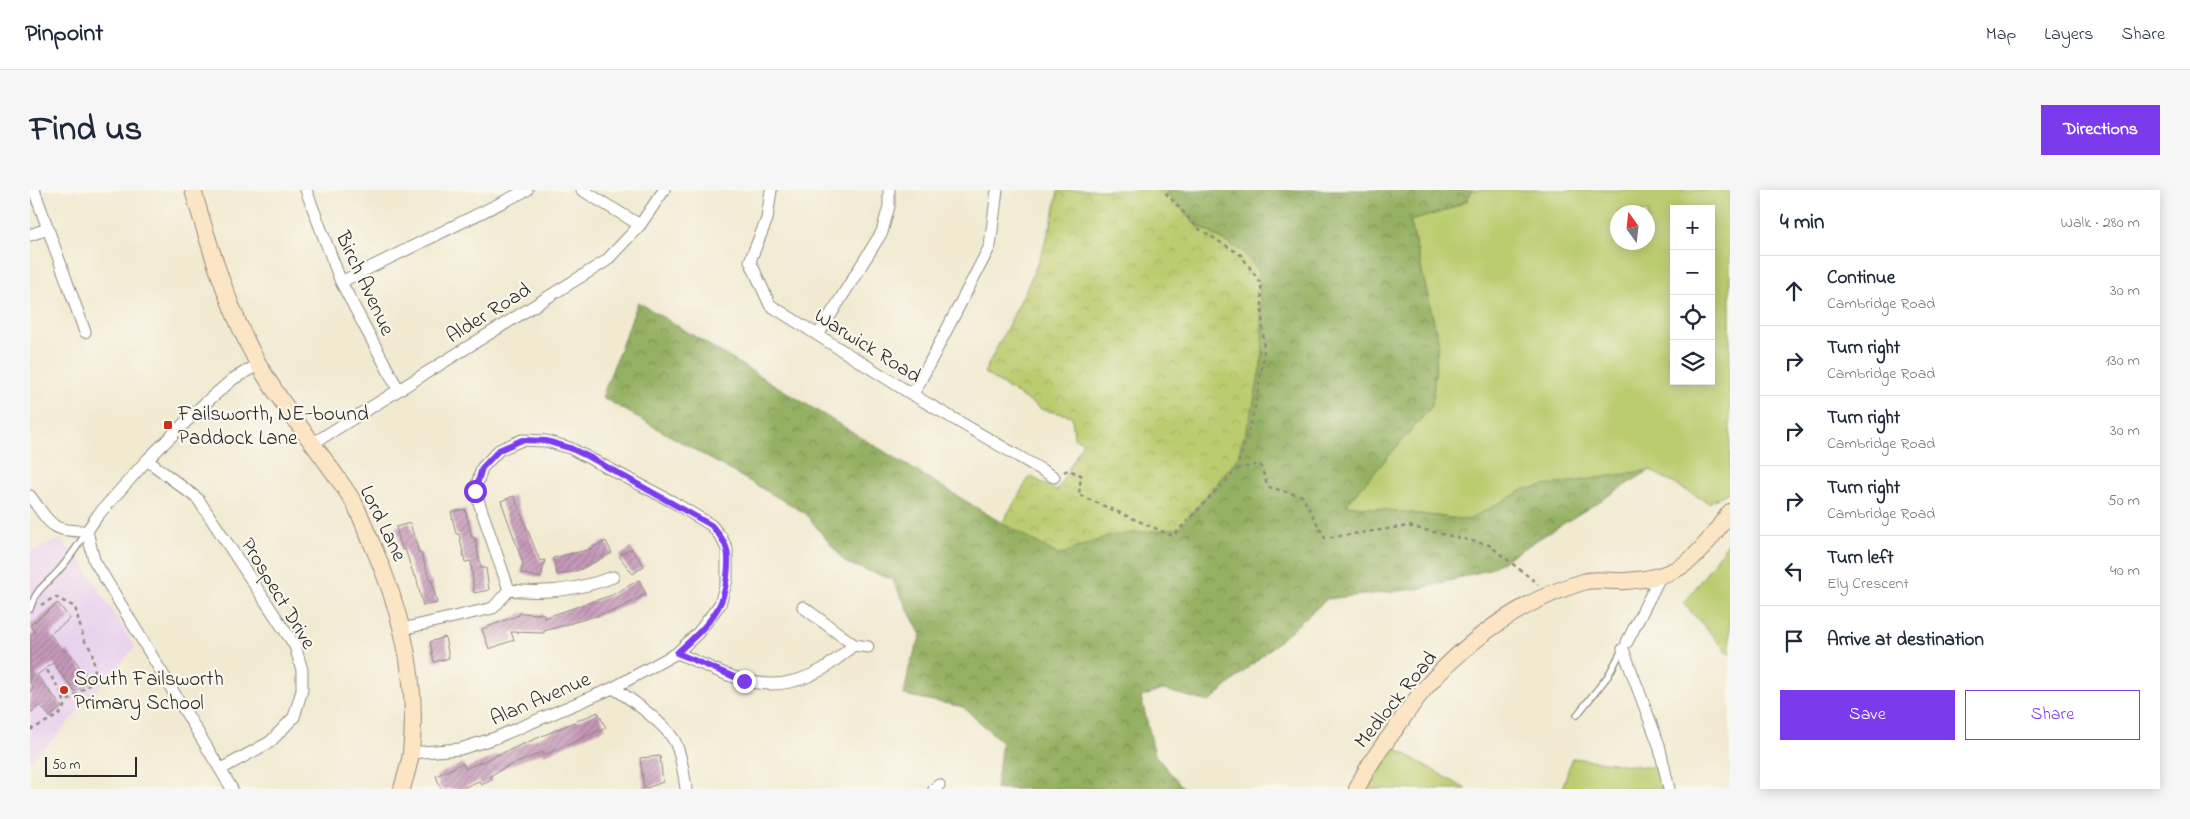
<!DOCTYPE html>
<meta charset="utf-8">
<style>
:root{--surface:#fff;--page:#f6f6f7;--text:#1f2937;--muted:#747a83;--line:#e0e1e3;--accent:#7c3aed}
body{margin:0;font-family:"Indie Flower",sans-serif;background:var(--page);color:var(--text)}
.controls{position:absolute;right:15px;top:15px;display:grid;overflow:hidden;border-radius:0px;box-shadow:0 2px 12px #0003}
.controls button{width:45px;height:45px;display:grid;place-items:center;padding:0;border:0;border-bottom:1px solid var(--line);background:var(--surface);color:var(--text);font:25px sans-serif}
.compass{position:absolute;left:1580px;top:15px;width:45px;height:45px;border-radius:50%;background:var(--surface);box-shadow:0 2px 12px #0003;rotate:345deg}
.scale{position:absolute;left:15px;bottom:12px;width:92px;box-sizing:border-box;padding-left:5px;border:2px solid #2b2b2b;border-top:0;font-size:14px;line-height:18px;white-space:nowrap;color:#2b2b2b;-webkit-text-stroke:4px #fbf7ec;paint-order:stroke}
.stop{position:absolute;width:15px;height:15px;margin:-11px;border:4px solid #7c3aed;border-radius:50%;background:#fff}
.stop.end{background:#7c3aed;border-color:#fff;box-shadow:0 1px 5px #0008}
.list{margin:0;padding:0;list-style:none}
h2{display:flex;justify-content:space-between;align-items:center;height:65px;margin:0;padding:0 20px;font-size:21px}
h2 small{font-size:16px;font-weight:400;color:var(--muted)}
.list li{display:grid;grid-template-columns:32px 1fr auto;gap:15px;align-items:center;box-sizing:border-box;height:70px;padding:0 20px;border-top:1px solid var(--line)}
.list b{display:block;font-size:19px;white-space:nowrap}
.list p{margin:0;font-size:16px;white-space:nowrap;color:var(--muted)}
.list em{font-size:16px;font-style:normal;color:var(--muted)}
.actions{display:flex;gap:10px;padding:15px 20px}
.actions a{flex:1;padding:11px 0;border:1px solid var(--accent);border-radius:0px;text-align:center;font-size:18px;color:var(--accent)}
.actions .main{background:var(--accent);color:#fff}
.icon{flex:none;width:28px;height:28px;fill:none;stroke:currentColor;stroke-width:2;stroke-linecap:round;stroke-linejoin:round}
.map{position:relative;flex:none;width:1700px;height:599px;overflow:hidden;border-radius:0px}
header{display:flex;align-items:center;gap:30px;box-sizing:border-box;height:70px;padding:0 25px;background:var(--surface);border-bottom:1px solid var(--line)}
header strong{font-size:24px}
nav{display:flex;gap:28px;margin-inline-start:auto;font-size:18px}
.intro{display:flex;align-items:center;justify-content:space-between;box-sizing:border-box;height:120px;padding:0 30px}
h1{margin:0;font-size:35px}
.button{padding:12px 22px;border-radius:0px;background:var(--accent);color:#fff;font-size:18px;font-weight:700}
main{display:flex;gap:30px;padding:0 30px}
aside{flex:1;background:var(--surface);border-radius:0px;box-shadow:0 2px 12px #0003}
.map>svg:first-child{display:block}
</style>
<header>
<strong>Pinpoint</strong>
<nav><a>Map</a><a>Layers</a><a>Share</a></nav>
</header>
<div class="intro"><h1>Find us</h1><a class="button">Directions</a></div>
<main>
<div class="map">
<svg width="1700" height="599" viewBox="0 0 1700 599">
<defs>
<pattern id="forest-crowns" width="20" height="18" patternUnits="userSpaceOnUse" patternTransform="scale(1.25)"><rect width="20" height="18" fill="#94b062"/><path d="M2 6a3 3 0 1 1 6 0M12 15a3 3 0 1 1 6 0" fill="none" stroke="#798f51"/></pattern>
<pattern id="park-crowns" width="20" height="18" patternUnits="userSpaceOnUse" patternTransform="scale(1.25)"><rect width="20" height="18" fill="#bbcc6f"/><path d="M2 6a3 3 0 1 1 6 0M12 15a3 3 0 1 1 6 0" fill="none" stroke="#a1af60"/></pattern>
<pattern id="building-hatch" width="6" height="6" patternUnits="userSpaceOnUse" patternTransform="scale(1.25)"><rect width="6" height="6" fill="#c598ba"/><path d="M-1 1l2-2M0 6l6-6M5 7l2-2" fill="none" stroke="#a07c97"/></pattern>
</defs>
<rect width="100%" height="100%" fill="#fbf7ec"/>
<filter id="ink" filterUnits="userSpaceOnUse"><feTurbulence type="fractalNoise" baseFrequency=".02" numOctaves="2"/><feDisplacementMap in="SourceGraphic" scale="10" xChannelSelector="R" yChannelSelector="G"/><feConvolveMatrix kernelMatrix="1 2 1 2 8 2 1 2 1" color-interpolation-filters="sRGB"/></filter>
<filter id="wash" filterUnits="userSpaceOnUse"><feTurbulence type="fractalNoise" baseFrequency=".0096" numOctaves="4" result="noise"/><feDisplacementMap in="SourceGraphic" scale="20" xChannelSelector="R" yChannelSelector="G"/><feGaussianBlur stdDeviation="1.12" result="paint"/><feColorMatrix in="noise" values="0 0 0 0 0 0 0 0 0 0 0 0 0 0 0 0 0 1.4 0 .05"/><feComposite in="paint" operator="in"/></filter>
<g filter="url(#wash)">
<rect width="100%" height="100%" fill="#f1ead1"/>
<path fill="#e9d2ee" d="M30 349 50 370 105 457 30 542 0 572V362Z"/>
<path fill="#bbcc6f" stroke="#737c4d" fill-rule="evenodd" d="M1442 0H1700V301L1679 313 1620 280 1438 330 1316 315 1402 216 1408 150 1380 30 1415 21 1437 11ZM1644 19H1681V191H1644ZM1588 22H1618V52H1588Z
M1700 350V465L1654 414Z
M1365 558 1436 599H1338Z
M1542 568 1632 579 1637 599H1532Z"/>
<path fill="url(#forest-crowns)" stroke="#606e46" d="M1134 0H1442L1437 10 1415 21 1380 31 1408 150 1402 216 1316 315 1438 330 1495 299 1620 280 1460 379 1394 398 1297 409 1179 512 1133 500 1111 507 1125 565 1154 599H966L972 552 933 517 874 505 879 478 891 445 862 389 816 373 775 323 572 207 608 112 972 333 1029 365 1077 346 1149 338 1223 217 1233 163 1228 80 1213 62 1165 34Z"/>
<path fill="url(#park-crowns)" stroke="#737c4d" d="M1028 0H1134L1165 34 1213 62 1228 80 1233 163 1223 217 1207 269 1149 338 1077 346 1029 365 972 333 1000 286 1027 301 1053 252 1044 248 1042 226 1013 220 954 183C983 124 1019 66 1028 0Z"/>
<g id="blocks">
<path fill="url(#building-hatch)" d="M484 306 510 371 515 370 511 388 491 383 493 373 471 311Z
M435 319 442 348H445L451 378H456L459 400 444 403 441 371 435 372 429 344H426L421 322Z
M380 333 389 363H391L400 391H402L407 413 393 416 386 386H384L375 359 372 360 366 337Z
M576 351 582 363 549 380 527 385 523 368 557 360Z
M601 358 614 376 603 384 589 366Z
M609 390 616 404 586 420 514 441V443L481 442 484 450 459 459 452 439 489 425V423L514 424V428L582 405Z
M28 413 40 429 20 444 34 462 37 460 60 490 45 502 23 473 7 485 32 517 20 527 10 515 0 523V501L4 498 0 493V446L5 442 0 435Z
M415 447 419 468 404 472 400 452Z
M568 522 576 538 514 565 513 562 474 578 460 586 462 590 451 595 449 591 430 599H411L406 586 433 573 435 579Z
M630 566 633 592 614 599 610 568Z"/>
</g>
</g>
<g filter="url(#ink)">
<use href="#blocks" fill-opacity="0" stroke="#8e8a7e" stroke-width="1"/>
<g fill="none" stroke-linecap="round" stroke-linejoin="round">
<defs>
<path id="lane" d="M0 419C7 396 17 395 30 379 40 368 48 355 56 343
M1547 525 1578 486 1592 460"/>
<path id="street" d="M4 0 55 142
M276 0 311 92 368 199
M552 0 610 35
M741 0 737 29 720 71 740 115 883 205 1024 287
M0 45 17 39
M311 92 497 0
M788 145 852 42 859 16V0
M883 205 960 56 967 0
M282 254 576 71 610 35 634 0
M117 270 168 309 265 456 272 480V500L264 527 240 552 191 579
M0 306C21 334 20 342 57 341
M479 400C515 404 549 400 583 387
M773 417 824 455 838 457
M372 439 463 418 479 400 445 301 452 278 469 260 492 250 516 251 540 258 643 312 681 335 691 347 697 359V390L690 414 668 443 647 463 583 498
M1597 452 1630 387
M1593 459 1629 555 1639 599
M647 463C699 485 738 511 793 479 804 472 814 463 824 455
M381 563 430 559 465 548 583 498C599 507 639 537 646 554 652 568 654 584 656 599
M202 599 64 370 57 341 68 325 117 270 173 215 203 189 229 174
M904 599 909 595"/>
<path id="secondary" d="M163 0C180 59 200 124 230 177 257 224 294 265 323 311 331 325 336 341 343 356 371 420 389 491 381 562 380 574 375 587 372 599
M1327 599C1337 576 1351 558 1366 538 1375 525 1384 511 1395 498 1438 450 1491 411 1553 392 1566 388 1582 392 1595 391 1654 388 1667 367 1700 322"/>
</defs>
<use href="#lane" stroke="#8e8a7e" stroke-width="8"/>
<use href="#street" stroke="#8e8a7e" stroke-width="13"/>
<use href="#secondary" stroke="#8e8a7e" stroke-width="18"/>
<path stroke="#8e8a7e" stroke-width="2.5" stroke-dasharray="4 4" stroke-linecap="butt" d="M1207 279 1230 274 1238 297 1272 306 1295 348 1378 336 1459 355 1508 394
M1034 282 1038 280 1051 285 1049 305 1143 346 1207 279 1225 218 1234 165 1231 94 1211 65 1169 39 1133 0
M11 415 25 407 45 417 54 450 62 461 65 481 60 494 35 513
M0 540 29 525 35 515 32 503 16 479"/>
<use href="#lane" stroke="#fff" stroke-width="5.5"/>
<use href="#street" stroke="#fff" stroke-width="11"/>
<use href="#secondary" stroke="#fce5c4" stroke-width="16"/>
</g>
</g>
<g fill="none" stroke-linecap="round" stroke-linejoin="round" filter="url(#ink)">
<path stroke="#7c3aed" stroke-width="6" d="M445 301 452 278 469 260 492 250 516 251 540 258 561 268 681 335C687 342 693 348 696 357 701 369 696 402 690 414 681 433 662 449 647 463L714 491"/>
</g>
<g fill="#c8321e" stroke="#fbf7ec" stroke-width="2">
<rect x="133" y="230" width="10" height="10" rx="2.5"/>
<circle cx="34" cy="500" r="5"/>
</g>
<g text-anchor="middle" stroke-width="4.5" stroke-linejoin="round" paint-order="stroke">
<g font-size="21" fill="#2b2b2b" stroke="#fbf7ec">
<text transform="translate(336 93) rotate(65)" y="7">Birch Avenue</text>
<text transform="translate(458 122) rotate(-32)" y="7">Alder Road</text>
<text transform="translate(838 155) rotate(32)" y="7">Warwick Road</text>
<text transform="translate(354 333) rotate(64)" y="7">Lord Lane</text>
<text transform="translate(249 403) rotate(59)" y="7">Prospect Drive</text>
<text transform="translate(510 508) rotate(-23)" y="7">Alan Avenue</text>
<text transform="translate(1365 509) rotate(-51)" y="7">Medlock Road</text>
</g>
<g font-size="21" fill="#2b2b2b" stroke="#fbf7ec" text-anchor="start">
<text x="148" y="230">Failsworth, NE-bound<tspan x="148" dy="24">Paddock Lane</tspan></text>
<text x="44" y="495">South Failsworth<tspan x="44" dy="24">Primary School</tspan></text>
</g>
</g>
</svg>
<div class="controls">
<button>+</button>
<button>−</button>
<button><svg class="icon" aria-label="locate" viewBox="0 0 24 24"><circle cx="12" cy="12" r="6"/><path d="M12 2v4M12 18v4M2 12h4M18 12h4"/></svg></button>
<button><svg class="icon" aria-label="layers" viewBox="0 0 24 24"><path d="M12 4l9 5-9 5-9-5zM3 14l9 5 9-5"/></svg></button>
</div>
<svg class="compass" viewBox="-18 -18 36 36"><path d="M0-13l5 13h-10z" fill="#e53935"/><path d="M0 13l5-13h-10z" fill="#747a83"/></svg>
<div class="scale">50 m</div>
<div class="stop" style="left:445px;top:301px"></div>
<div class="stop end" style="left:714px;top:491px"></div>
</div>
<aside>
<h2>4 min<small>Walk · 280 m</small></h2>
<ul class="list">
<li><svg class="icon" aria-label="ahead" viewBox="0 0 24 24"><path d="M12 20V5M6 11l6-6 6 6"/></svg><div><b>Continue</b><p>Cambridge Road</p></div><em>30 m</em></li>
<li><svg class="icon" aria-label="right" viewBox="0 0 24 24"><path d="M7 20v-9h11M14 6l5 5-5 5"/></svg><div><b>Turn right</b><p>Cambridge Road</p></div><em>130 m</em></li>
<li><svg class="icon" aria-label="right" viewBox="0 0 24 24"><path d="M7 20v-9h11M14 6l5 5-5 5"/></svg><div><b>Turn right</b><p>Cambridge Road</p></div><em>30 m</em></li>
<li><svg class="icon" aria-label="right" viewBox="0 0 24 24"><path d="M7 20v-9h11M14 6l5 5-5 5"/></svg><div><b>Turn right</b><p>Cambridge Road</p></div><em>50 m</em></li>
<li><svg class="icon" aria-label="left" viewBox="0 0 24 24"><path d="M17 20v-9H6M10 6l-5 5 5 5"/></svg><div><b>Turn left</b><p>Ely Crescent</p></div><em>40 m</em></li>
<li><svg class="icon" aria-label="arrive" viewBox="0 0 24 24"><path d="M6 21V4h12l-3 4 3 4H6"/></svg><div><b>Arrive at destination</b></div></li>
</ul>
<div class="actions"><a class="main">Save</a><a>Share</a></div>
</aside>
</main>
